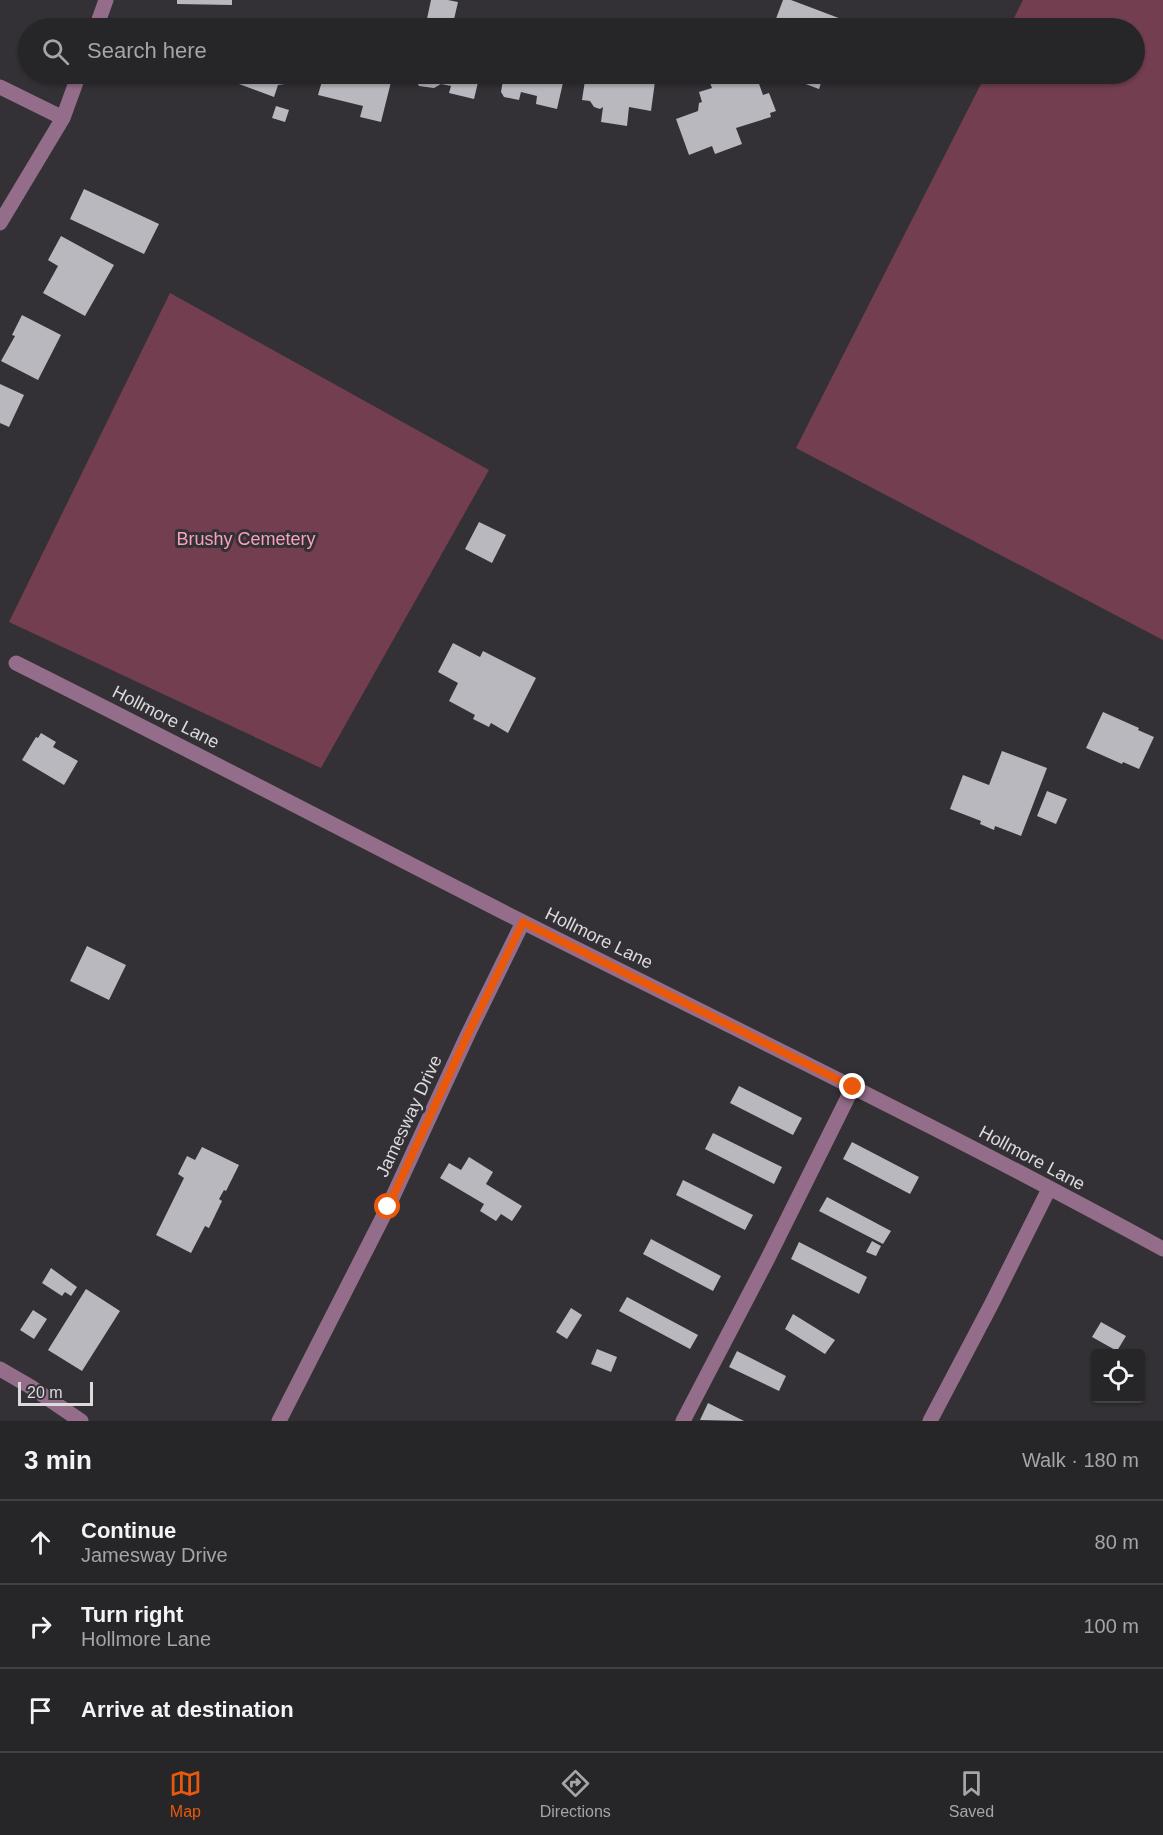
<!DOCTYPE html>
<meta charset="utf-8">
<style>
:root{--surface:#262528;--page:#2e2d30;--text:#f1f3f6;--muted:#a4a5a8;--line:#424245;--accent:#ea580c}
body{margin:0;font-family:Arial,sans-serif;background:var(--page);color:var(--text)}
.controls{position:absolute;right:18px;bottom:18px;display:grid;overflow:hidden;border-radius:6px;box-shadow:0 2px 4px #0004}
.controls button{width:54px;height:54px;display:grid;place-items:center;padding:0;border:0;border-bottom:2px solid var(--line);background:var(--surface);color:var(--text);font:30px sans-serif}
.scale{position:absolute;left:18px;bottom:15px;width:75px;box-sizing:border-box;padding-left:6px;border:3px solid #dbdadd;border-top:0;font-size:16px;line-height:21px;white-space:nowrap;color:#dbdadd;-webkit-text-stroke:4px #333135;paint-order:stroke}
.stop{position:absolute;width:18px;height:18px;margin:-14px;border:4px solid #ea580c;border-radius:50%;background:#fff}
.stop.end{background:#ea580c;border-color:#fff;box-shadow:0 2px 6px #0008}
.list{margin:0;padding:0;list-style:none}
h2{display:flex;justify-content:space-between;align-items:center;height:78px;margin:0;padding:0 24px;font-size:26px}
h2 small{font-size:20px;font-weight:400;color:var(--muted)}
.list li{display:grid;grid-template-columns:39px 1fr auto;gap:18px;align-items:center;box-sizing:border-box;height:84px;padding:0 24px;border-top:2px solid var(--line)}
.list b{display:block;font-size:22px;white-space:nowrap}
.list p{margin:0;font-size:20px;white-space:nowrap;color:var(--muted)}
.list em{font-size:20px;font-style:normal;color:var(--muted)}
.icon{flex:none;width:33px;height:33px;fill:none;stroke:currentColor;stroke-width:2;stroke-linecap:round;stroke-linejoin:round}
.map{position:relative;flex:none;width:1163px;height:1421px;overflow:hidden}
.search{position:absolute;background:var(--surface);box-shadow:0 2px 4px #0004;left:18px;right:18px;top:18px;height:66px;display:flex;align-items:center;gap:15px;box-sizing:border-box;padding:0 21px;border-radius:33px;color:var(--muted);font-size:22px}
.sheet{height:330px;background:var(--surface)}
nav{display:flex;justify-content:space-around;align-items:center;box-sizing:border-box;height:84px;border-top:2px solid var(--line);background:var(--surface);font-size:16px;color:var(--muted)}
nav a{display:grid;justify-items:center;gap:3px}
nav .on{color:var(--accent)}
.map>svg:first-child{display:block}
</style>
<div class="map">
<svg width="1163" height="1421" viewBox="0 0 1163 1421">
<rect width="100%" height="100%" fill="#333135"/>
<path fill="#743e51" d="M1023 0H1163V640L796 448 986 74H1134V28H1009Z
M170 293 489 470 321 768 9 622Z"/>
<path fill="#b8b8be" d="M177 0H232V5L177 4Z
M431 0H448L458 2 452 28H425Z
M783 0H791L844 20 841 28H786L774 24Z
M516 18 540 24 539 28H514Z
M273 19 297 28H270Z
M230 74H287L288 77 285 84 278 85 274 97 228 80Z
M324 74H393L381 122 360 117 363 106 318 95Z
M418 74H480L474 99 449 93 451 86 441 84 434 88 419 86 416 81Z
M501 74H565L557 109 536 104 537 96 521 92 519 100 504 97 501 92 503 80Z
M586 74H656L651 111 629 107 627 126 601 122 603 107 600 109 594 107 590 101 582 100Z
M741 74H750L753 82 758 81 763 95 769 93 776 111 770 113 771 117 736 128 742 144 715 154 712 146 689 155 676 119 698 111 699 103 702 102 699 92 712 88 710 83 728 77 729 81 733 79 732 77Z
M779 74H824L819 89Z
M276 106 289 110 285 122 272 118Z
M84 189 159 224 144 254 70 219Z
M61 236 114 265 85 316 43 293 58 266 48 260Z
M22 315 61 335 38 380 1 361 15 336 12 335Z
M0 384 24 395 9 427 0 423Z
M479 522 506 535 492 563 465 549Z
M453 643 480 657 483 651 536 678 508 733 491 723 489 727 473 719 475 715 449 701 458 683 438 672Z
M1103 712 1139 728 1138 730 1154 737 1139 769 1123 762 1122 764 1086 748Z
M41 733 56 742 53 747 78 761 64 785 22 760 36 737 38 738Z
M1002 751 1047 768 1021 836 995 826 994 830 980 824 981 821 950 809 963 775 989 785Z
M1047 791 1067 799 1056 824 1037 816Z
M87 946 126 965 109 1000 70 981Z
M739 1086 802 1118 793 1135 730 1103Z
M713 1133 782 1167 774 1184 705 1149Z
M852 1142 919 1177 910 1194 843 1159Z
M202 1147 239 1165 226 1191 224 1190 219 1199 222 1201 209 1228 205 1226 191 1253 156 1235 184 1178 178 1174 187 1156 195 1160Z
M469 1157 493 1172 486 1184 522 1206 512 1221 501 1214 496 1221 480 1211 484 1204 440 1178 449 1163 461 1170Z
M683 1180 753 1215 745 1230 676 1195Z
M827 1197 891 1231 883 1244 819 1211Z
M651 1239 721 1276 713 1291 643 1254Z
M872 1241 881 1246 876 1256 866 1252Z
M799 1242 867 1277 859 1294 791 1259Z
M51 1268 77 1287 71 1296 65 1292 62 1296 42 1283Z
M86 1289 120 1311 82 1371 48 1350Z
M627 1297 698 1335 690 1349 619 1311Z
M571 1308 582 1315 567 1339 556 1332Z
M33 1310 47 1319 34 1339 20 1330Z
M793 1314 835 1340 825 1354 785 1329Z
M1101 1322 1126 1336 1117 1351 1092 1337Z
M597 1349 617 1357 611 1372 591 1364Z
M737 1351 786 1376 779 1391 729 1367Z
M708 1403 744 1421 700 1420Z"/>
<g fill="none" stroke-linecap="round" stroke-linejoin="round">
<path stroke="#936d8a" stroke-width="15" d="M96 28 106 0
M0 87 63 118
M0 223 63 118 79 74
M16 663C186 748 354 836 523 922 737 1030 953 1134 1163 1249
M0 1369 31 1387 81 1421
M279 1421 388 1207 468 1034 523 922
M683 1421 767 1260 853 1087
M930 1421 991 1305 1049 1189"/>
</g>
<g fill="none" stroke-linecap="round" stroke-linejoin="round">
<path stroke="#ea580c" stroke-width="8" d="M388 1207 468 1034 523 922 853 1087"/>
</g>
<g text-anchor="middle" stroke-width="6" stroke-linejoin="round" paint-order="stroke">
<g font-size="18" fill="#f8a0bd" stroke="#333135">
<text x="246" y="545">Brushy Cemetery</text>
</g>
<g font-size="18" fill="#dbdadd" stroke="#333135">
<text transform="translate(166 717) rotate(27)" y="6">Hollmore Lane</text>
<text transform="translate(599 938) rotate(26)" y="6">Hollmore Lane</text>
<text transform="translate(409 1116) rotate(-65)" y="6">Jamesway Drive</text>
<text transform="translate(1032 1158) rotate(28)" y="6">Hollmore Lane</text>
</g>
</g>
</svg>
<div class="controls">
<button><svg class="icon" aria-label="locate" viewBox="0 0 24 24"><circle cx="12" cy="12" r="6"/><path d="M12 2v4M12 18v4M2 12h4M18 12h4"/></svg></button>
</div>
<div class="scale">20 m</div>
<div class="stop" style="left:388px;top:1207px"></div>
<div class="stop end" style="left:853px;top:1087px"></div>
<div class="search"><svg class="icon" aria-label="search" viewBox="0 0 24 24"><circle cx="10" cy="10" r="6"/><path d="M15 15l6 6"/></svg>Search here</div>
</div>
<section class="sheet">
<h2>3 min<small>Walk · 180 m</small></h2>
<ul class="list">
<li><svg class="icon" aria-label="ahead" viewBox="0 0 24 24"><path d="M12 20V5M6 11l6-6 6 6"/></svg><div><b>Continue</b><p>Jamesway Drive</p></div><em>80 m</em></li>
<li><svg class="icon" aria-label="right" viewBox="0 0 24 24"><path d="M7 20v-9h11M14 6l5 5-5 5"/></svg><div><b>Turn right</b><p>Hollmore Lane</p></div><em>100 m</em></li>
<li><svg class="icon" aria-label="arrive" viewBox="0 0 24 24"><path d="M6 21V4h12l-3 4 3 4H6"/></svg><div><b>Arrive at destination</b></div></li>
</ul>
</section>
<nav>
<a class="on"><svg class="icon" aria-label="map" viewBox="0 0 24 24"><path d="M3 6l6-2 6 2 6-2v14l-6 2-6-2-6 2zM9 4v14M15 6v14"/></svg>Map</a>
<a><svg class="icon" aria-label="directions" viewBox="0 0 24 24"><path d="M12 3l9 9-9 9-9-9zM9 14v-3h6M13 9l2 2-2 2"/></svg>Directions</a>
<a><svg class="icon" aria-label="saved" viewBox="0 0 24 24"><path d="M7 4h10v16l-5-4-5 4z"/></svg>Saved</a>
</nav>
